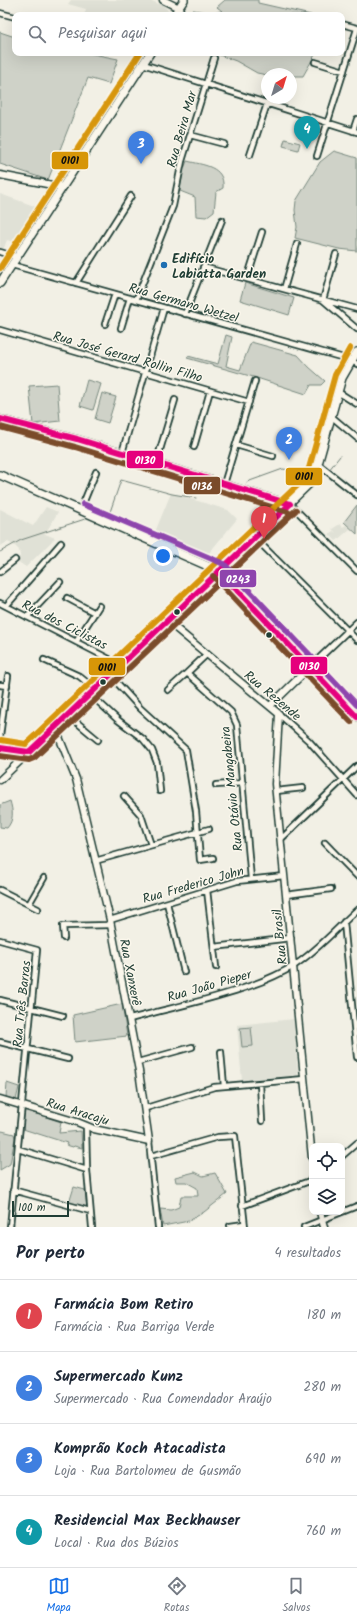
<!DOCTYPE html>
<html lang="pt">
<meta charset="utf-8">
<style>
:root{--surface:#fff;--page:#f2f2f3;--text:#1f2937;--muted:#747a83;--line:#e0e1e3;--accent:#1a73e8}
body{margin:0;font-family:Kalam,sans-serif;background:var(--page);color:var(--text)}
.controls{position:absolute;right:12px;bottom:12px;display:grid;overflow:hidden;border-radius:8px;box-shadow:0 4px 16px #0002}
.controls button{width:36px;height:36px;display:grid;place-items:center;padding:0;border:0;border-bottom:1px solid var(--line);background:var(--surface);color:var(--text);font:20px sans-serif}
.compass{position:absolute;left:261px;top:68px;width:36px;height:36px;border-radius:50%;background:var(--surface);box-shadow:0 4px 16px #0002;rotate:38deg}
.scale{position:absolute;left:12px;bottom:10px;width:57px;box-sizing:border-box;padding-left:4px;border:2px solid #1f3d34;border-top:0;font-size:11px;line-height:14px;white-space:nowrap;color:#1f3d34;-webkit-text-stroke:3px #fbf7ec;paint-order:stroke}
.you{position:absolute;left:163px;top:556px;width:14px;height:14px;margin:-10px;border:3px solid #fff;border-radius:50%;background:#1a73e8;box-shadow:0 0 0 6px #1a73e833}
.badge{display:grid;place-items:center;width:26px;height:26px;border-radius:50%;background:var(--accent);color:#fff;font-size:13px;font-weight:700}
.pin{position:absolute;translate:-50% -33px;filter:drop-shadow(0 1px 2px #0008)}
.pin::after{content:'';position:absolute;top:21px;width:14px;height:12px;background:inherit;clip-path:polygon(0 0,100% 0,50% 100%)}
.list{margin:0;padding:0;list-style:none}
h2{display:flex;justify-content:space-between;align-items:center;height:52px;margin:0;padding:0 16px;font-size:17px}
h2 small{font-size:13px;font-weight:400;color:var(--muted)}
.list li{display:grid;grid-template-columns:26px 1fr auto;gap:12px;align-items:center;box-sizing:border-box;height:72px;padding:0 16px;border-top:1px solid var(--line)}
.list b{display:block;font-size:15px;white-space:nowrap}
.list p{margin:0;font-size:13px;white-space:nowrap;color:var(--muted)}
.list em{font-size:13px;font-style:normal;color:var(--muted)}
.icon{flex:none;width:22px;height:22px;fill:none;stroke:currentColor;stroke-width:2;stroke-linecap:round;stroke-linejoin:round}
.map{position:relative;flex:none;width:357px;height:1227px;overflow:hidden}
.search{position:absolute;background:var(--surface);box-shadow:0 4px 16px #0002;left:12px;right:12px;top:12px;height:44px;display:flex;align-items:center;gap:10px;box-sizing:border-box;padding:0 14px;border-radius:8px;color:var(--muted);font-size:15px}
.sheet{height:340px;background:var(--surface)}
nav{display:flex;justify-content:space-around;align-items:center;box-sizing:border-box;height:56px;border-top:1px solid var(--line);background:var(--surface);font-size:11px;color:var(--muted)}
nav a{display:grid;justify-items:center;gap:2px}
nav .on{color:var(--accent)}
.map>svg:first-child{display:block}
</style>
<div class="map">
<svg width="357" height="1227" viewBox="0 0 357 1227">
<rect width="100%" height="100%" fill="#f2f0e5"/>
<filter id="ink" filterUnits="userSpaceOnUse"><feTurbulence type="fractalNoise" baseFrequency=".025" numOctaves="2"/><feDisplacementMap in="SourceGraphic" scale="8" xChannelSelector="R" yChannelSelector="G"/><feConvolveMatrix kernelMatrix="1 2 1 2 8 2 1 2 1" color-interpolation-filters="sRGB"/></filter>
<g filter="url(#ink)">
<path fill="#e0e1d6" d="M71 0H149L162 5 168 10 165 15H84L86 9 68 4Z
M0 194 40 208 19 244 7 240 0 258Z
M171 493 228 510 237 519 204 559 153 537Z
M46 507 58 512 45 534 55 538 26 567 17 561 20 556 19 550 15 546 8 542 0 546V509L33 526Z
M340 524 343 527 346 525 350 529 336 541 329 534 333 531 336 533 332 529Z
M294 1019 298 1075 242 1081 237 1025Z"/>
<path fill="#cfd2c8" stroke="#77887e" d="M225 0H258V3L311 15H190L193 10 214 13 222 11 217 7Z
M0 32 15 37V53H88L118 59 109 84 88 78 48 180 0 164Z
M214 53H316L303 76H291V74L267 75 257 73 236 61Z
M285 139 300 143 298 150 283 146Z
M334 151 357 158V251L339 249 295 238 297 227 295 210 296 201 320 162Z
M187 161C203 165 225 166 223 188L216 192 214 211 206 217 196 216 195 197 180 191 183 171Z
M245 283 294 298 289 315 240 300Z
M226 335 232 337 226 366 240 370 251 342 298 355 309 367 325 381 321 385H311L306 394 257 378 187 358 188 356 218 364Z
M87 380 101 384 93 410 80 406Z
M57 384 60 421 33 424 29 386Z
M102 393 116 397 108 423 95 419Z
M357 505V534L344 522Z
M10 801C13 811 14 820 7 828L0 827V805Z
M122 1004 127 1036 75 1042 73 1015Z
M251 1027 253 1046 242 1047 240 1028Z
M7 1083 19 1087 16 1100 6 1097Z
M25 1110 61 1122 59 1133 81 1131 82 1148 74 1146 73 1147 66 1145 67 1143 23 1129 21 1148 19 1146 23 1111Z
M2 1131 14 1134 15 1138 10 1164 0 1170V1133Z
M195 1172 203 1176 215 1173 227 1194 204 1212 189 1221 163 1226 160 1209 171 1210 179 1207 181 1196H198L197 1188 186 1182H176L175 1177Z
M74 1187 85 1190 87 1208 69 1203Z"/>
<g fill="none" stroke-linecap="round" stroke-linejoin="round">
<path stroke="#6e7f75" stroke-width="1" d="M329 470 340 456
M247 482 283 469 307 473
M102 513 110 512 121 480 172 494 196 498
M0 552 21 540 85 519"/>
<defs>
<path id="street" d="M0 13 15 17
M342 24 357 28
M315 62 344 71
M143 64 357 132
M353 131 357 119
M190 135 224 144
M250 155 269 98
M317 156 357 29
M0 252 17 257
M336 254 323 300 357 329
M12 265 351 360 357 364
M203 267 357 309
M247 279 262 232
M76 283 131 196
M284 289 297 244
M136 300 173 206 182 161 214 58
M185 314 222 220
M105 324 115 294
M121 328 130 298
M0 330 249 402
M338 392 357 404
M331 416 357 438
M236 445 273 456
M194 447 210 391
M122 453 164 308
M156 463 175 400
M318 464 357 495
M224 484 255 381
M290 504 357 571
M80 511 96 472
M254 537 357 640
M0 572 15 560
M67 598 95 613
M0 603 121 665
M6 606 61 543
M27 617 60 582
M76 642 99 606
M207 654 187 673 231 712 237 725 251 879
M44 660 79 676 95 689
M310 667 357 622
M110 675 140 708 186 750 196 811 200 860 213 858
M0 685 7 686
M168 690 187 673
M90 694 118 720 143 739 152 750 157 763 160 791
M279 714 309 741 357 795
M68 715 98 740
M0 736 8 676
M216 785 243 783
M276 791 303 788
M124 796 141 815 151 845
M281 839 357 766
M325 843 357 876
M95 861 209 829
M0 890 38 909
M207 890 216 967
M286 895 331 889
M167 903 184 972
M29 904 44 878
M110 920 237 881 284 876
M344 922 357 1057
M64 938 63 926 111 925
M0 940 37 950 10 1227
M214 947 291 938
M0 1000 63 1016
M130 1019C180 1005 252 992 295 965 318 950 337 928 357 910
M0 1042 68 1059
M221 1052 224 1086
M138 1062 192 1047
M260 1083 262 1121
M146 1108 214 1087 304 1079
M86 1126 87 1170 92 1227
M149 1141 158 1227
M18 1149 87 1170
M151 1156 218 1137 235 1136 245 1227
M342 1156 357 1143
M13 1190 90 1211
M242 1206 312 1180
M230 1226 244 1224
M304 1227 357 1206"/>
<path id="secondary" d="M163 0 179 8
M0 175 63 187
M0 419 77 439 290 504
M167 621 279 714 275 784 312 1158
M270 706 310 667
M0 748 29 752
M0 780 219 571 357 717
M0 1099 77 1122 94 1129 149 1141 139 1071 110 920 76 779 55 727
M320 1212 324 1227"/>
<path id="primary" d="M174 15 184 0
M0 283 150 53
M0 475 219 571 310 483 316 471 342 378 357 352"/>
</defs>
<use href="#street" stroke="#1f3d34" stroke-width="8"/>
<use href="#secondary" stroke="#1f3d34" stroke-width="9"/>
<use href="#primary" stroke="#1f3d34" stroke-width="10"/>
<use href="#street" stroke="#fbf7ec" stroke-width="4.5"/>
<use href="#secondary" stroke="#fbf7ec" stroke-width="6"/>
<use href="#primary" stroke="#fbf7ec" stroke-width="7"/>
<defs>
<path id="bus-1" d="M0 419 77 439 290 504
M219 571 357 717
M0 748 29 752 290 504"/>
<path id="bus-2" d="M0 427 75 447 288 512
M213 576 351 722
M0 756 29 760 34 758 296 510"/>
<path id="bus-3" d="M0 268 140 53
M1 740 26 744 301 482 309 468 335 375 350 348"/>
<path id="bus-4" d="M83 504 224 564 357 705"/>
</defs>
<use href="#bus-1" stroke="#fbf7ec" stroke-width="9"/>
<use href="#bus-2" stroke="#fbf7ec" stroke-width="9"/>
<use href="#bus-3" stroke="#fbf7ec" stroke-width="9"/>
<use href="#bus-4" stroke="#fbf7ec" stroke-width="9"/>
<use href="#bus-1" stroke="#e5007d" stroke-width="6"/>
<use href="#bus-2" stroke="#7a4b2a" stroke-width="6"/>
<use href="#bus-3" stroke="#d79608" stroke-width="6"/>
<use href="#bus-4" stroke="#8e44ad" stroke-width="6"/>
</g>
</g>
<circle fill="#1f6fb2" stroke="#fbf7ec" stroke-width="1.5" cx="164" cy="265" r="4"/>
<g fill="#1f3d34" stroke="#fbf7ec" stroke-width="1.5">
<circle cx="177" cy="612" r="3.5"/>
<circle cx="269" cy="635" r="3.5"/>
<circle cx="103" cy="682" r="3.5"/>
</g>
<g text-anchor="middle" stroke-width="3" stroke-linejoin="round" paint-order="stroke">
<g font-size="13" fill="#1f3d34" stroke="#fbf7ec">
<text transform="translate(181 129) rotate(-74)" y="5">Rua Beira Mar</text>
<text transform="translate(184 302) rotate(16)" y="5">Rua Germano Wetzel</text>
<text transform="translate(128 356) rotate(16)" y="5">Rua José Gerard Rollin Filho</text>
<text transform="translate(65 624) rotate(27)" y="5">Rua dos Ciclistas</text>
<text transform="translate(273 695) rotate(40)" y="5">Rua Rezende</text>
<text transform="translate(231 789) rotate(-96)" y="5">Rua Otávio Mangabeira</text>
<text transform="translate(193 884) rotate(-16)" y="5">Rua Frederico John</text>
<text transform="translate(279 937) rotate(-96)" y="5">Rua Brasil</text>
<text transform="translate(131 972) rotate(79)" y="5">Rua Xanxerê</text>
<text transform="translate(209 985) rotate(-16)" y="5">Rua João Pieper</text>
<text transform="translate(21 1004) rotate(-84)" y="5">Rua Três Barras</text>
<text transform="translate(78 1111) rotate(17)" y="5">Rua Aracaju</text>
</g>
<g font-size="13" font-weight="bold" fill="#1f3d34" stroke="#fbf7ec" text-anchor="start">
<text x="172" y="263">Edifício<tspan x="172" dy="15">Labiatta Garden</tspan></text>
</g>
</g>
<g stroke="#fbf7ec" stroke-width="1.5">
<rect x="51" y="151" width="38" height="19" rx="4" fill="#d79608"/>
<rect x="126" y="450" width="38" height="19" rx="4" fill="#e5007d"/>
<rect x="285" y="467" width="38" height="19" rx="4" fill="#d79608"/>
<rect x="183" y="476" width="38" height="19" rx="4" fill="#7a4b2a"/>
<rect x="219" y="569" width="38" height="19" rx="4" fill="#8e44ad"/>
<rect x="290" y="656" width="38" height="19" rx="4" fill="#e5007d"/>
<rect x="88" y="657" width="38" height="19" rx="4" fill="#d79608"/>
</g>
<g font-size="11" text-anchor="middle" font-weight="bold" fill="#fff">
<text x="145" y="464">0130</text>
<text x="202" y="490">0136</text>
<text x="238" y="583">0243</text>
<text x="309" y="670">0130</text>
</g>
<g font-size="11" text-anchor="middle" font-weight="bold" fill="#111">
<text x="70" y="164">0101</text>
<text x="304" y="480">0101</text>
<text x="107" y="671">0101</text>
</g>
</svg>
<div class="controls">
<button><svg class="icon" aria-label="locate" viewBox="0 0 24 24"><circle cx="12" cy="12" r="6"/><path d="M12 2v4M12 18v4M2 12h4M18 12h4"/></svg></button>
<button><svg class="icon" aria-label="layers" viewBox="0 0 24 24"><path d="M12 4l9 5-9 5-9-5zM3 14l9 5 9-5"/></svg></button>
</div>
<svg class="compass" viewBox="-18 -18 36 36"><path d="M0-13l5 13h-10z" fill="#e53935"/><path d="M0 13l5-13h-10z" fill="#747a83"/></svg>
<div class="scale">100 m</div>
<div class="you"></div>
<div class="pin badge" style="left:264px;top:539px;background:#e0444e">1</div>
<div class="pin badge" style="left:289px;top:460px;background:#3f7fe0">2</div>
<div class="pin badge" style="left:141px;top:164px;background:#3f7fe0">3</div>
<div class="pin badge" style="left:307px;top:149px;background:#0f9aa8">4</div>
<div class="search"><svg class="icon" aria-label="search" viewBox="0 0 24 24"><circle cx="10" cy="10" r="6"/><path d="M15 15l6 6"/></svg>Pesquisar aqui</div>
</div>
<section class="sheet">
<h2>Por perto<small>4 resultados</small></h2>
<ul class="list">
<li><span class="badge" style="background:#e0444e">1</span><div><b>Farmácia Bom Retiro</b><p>Farmácia · Rua Barriga Verde</p></div><em>180 m</em></li>
<li><span class="badge" style="background:#3f7fe0">2</span><div><b>Supermercado Kunz</b><p>Supermercado · Rua Comendador Araújo</p></div><em>280 m</em></li>
<li><span class="badge" style="background:#3f7fe0">3</span><div><b>Komprão Koch Atacadista</b><p>Loja · Rua Bartolomeu de Gusmão</p></div><em>690 m</em></li>
<li><span class="badge" style="background:#0f9aa8">4</span><div><b>Residencial Max Beckhauser</b><p>Local · Rua dos Búzios</p></div><em>760 m</em></li>
</ul>
</section>
<nav>
<a class="on"><svg class="icon" aria-label="map" viewBox="0 0 24 24"><path d="M3 6l6-2 6 2 6-2v14l-6 2-6-2-6 2zM9 4v14M15 6v14"/></svg>Mapa</a>
<a><svg class="icon" aria-label="directions" viewBox="0 0 24 24"><path d="M12 3l9 9-9 9-9-9zM9 14v-3h6M13 9l2 2-2 2"/></svg>Rotas</a>
<a><svg class="icon" aria-label="saved" viewBox="0 0 24 24"><path d="M7 4h10v16l-5-4-5 4z"/></svg>Salvos</a>
</nav>
